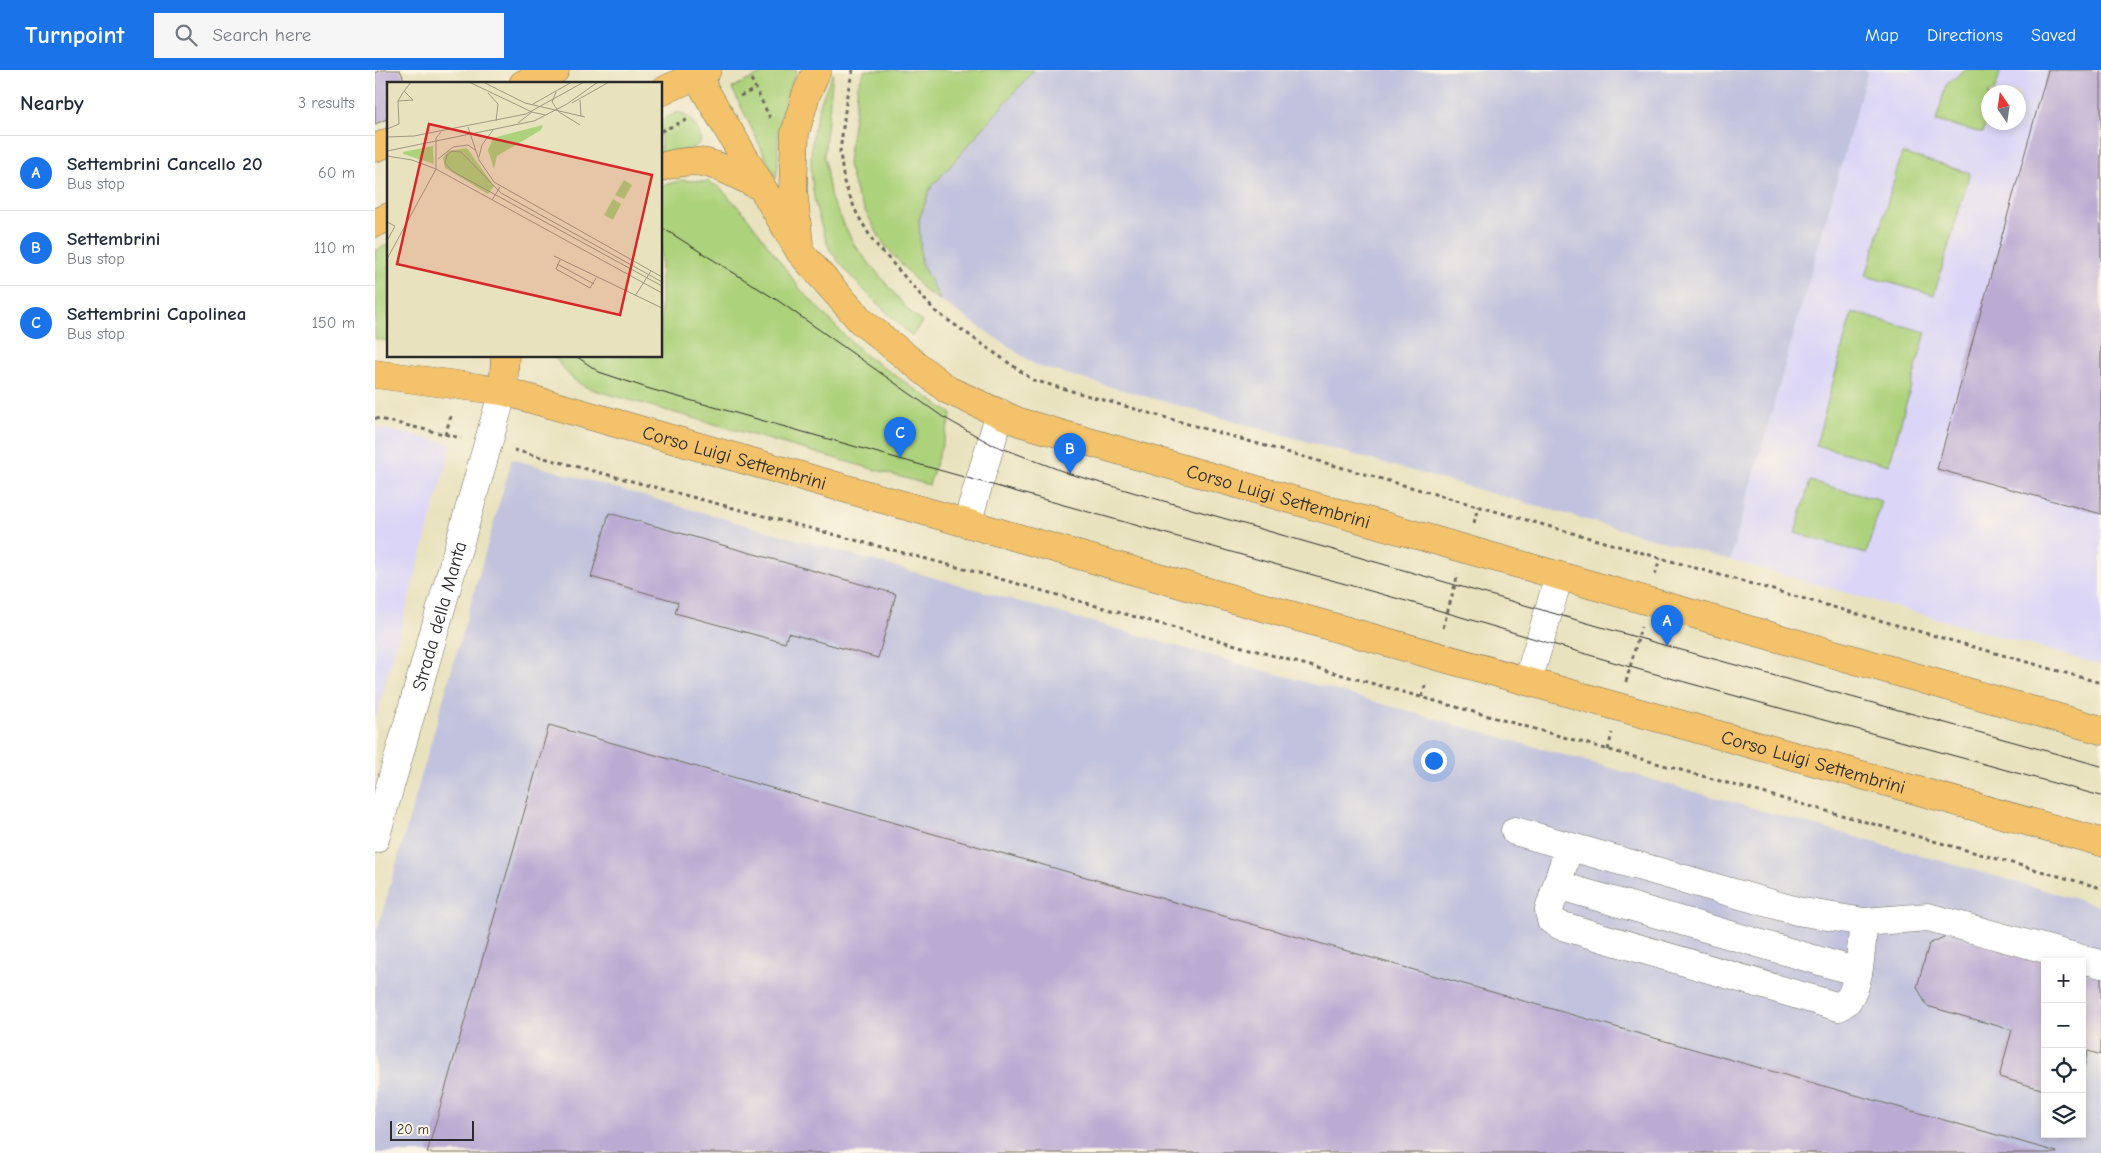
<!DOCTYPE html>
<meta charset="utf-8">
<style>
:root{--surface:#fff;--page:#f6f6f7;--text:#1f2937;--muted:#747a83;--line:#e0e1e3;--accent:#1a73e8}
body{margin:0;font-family:"Comic Neue",sans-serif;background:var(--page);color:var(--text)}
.controls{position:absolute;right:15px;bottom:15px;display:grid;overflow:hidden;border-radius:0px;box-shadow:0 2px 8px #0003}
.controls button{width:45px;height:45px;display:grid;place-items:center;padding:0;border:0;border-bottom:1px solid var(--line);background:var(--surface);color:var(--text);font:25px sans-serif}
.compass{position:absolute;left:1606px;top:15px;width:45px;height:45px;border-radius:50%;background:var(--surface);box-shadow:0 2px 8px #0003;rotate:347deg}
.scale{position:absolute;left:15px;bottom:12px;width:84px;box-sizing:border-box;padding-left:5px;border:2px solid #2b2b2b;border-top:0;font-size:14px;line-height:18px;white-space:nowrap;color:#2b2b2b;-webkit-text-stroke:4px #fcf5e5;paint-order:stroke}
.you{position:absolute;left:1058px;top:690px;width:18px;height:18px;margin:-12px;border:4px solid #fff;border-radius:50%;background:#1a73e8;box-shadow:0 0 0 8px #1a73e833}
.badge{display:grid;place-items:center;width:32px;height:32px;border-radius:50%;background:var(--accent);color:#fff;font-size:16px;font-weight:700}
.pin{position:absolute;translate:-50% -41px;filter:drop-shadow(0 1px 2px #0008)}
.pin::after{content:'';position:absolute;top:26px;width:18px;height:15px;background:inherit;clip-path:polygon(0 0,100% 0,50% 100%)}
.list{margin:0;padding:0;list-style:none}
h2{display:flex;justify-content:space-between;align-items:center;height:65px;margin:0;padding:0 20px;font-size:21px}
h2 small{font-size:16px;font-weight:400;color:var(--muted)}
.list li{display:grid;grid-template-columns:32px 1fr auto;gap:15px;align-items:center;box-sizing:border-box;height:75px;padding:0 20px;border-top:1px solid var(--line)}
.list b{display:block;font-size:19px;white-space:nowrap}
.list p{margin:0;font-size:16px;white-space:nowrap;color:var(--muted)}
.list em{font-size:16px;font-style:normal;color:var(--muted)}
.icon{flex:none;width:28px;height:28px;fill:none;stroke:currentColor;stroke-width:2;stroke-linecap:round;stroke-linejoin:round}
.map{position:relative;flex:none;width:1726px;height:1083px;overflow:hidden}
header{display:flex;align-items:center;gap:30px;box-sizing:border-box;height:70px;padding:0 25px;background:var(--accent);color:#fff}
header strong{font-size:24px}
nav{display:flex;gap:28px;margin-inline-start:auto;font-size:18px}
.search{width:350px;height:45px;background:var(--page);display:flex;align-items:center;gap:12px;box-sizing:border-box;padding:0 18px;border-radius:0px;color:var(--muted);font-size:19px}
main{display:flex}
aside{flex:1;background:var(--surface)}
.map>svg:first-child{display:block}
</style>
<header>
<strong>Turnpoint</strong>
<div class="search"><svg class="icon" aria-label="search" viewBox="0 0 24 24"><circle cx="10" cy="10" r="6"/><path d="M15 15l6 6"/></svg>Search here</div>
<nav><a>Map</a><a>Directions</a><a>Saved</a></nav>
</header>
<main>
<aside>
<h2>Nearby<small>3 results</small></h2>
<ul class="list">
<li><span class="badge">A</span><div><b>Settembrini Cancello 20</b><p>Bus stop</p></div><em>60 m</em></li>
<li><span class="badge">B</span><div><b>Settembrini</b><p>Bus stop</p></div><em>110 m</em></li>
<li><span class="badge">C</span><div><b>Settembrini Capolinea</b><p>Bus stop</p></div><em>150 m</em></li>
</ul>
</aside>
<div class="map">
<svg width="1726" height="1083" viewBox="0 0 1726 1083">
<rect width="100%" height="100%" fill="#fcf5e5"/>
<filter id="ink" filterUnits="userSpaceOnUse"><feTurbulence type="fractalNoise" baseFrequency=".02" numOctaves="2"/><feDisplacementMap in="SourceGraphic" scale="10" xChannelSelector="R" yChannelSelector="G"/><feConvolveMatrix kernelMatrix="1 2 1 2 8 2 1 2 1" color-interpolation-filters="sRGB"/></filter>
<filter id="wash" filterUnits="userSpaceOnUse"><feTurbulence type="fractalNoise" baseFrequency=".0096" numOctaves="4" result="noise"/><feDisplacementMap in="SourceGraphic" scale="20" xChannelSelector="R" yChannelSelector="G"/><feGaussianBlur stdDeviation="1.12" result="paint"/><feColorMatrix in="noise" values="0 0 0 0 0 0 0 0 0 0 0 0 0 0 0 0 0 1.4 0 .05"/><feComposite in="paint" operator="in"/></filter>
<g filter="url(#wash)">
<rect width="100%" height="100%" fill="#e9e2be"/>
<path fill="#dbd6f7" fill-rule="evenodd" d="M1493 0H1726V595L1355 490ZM1614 22H1644V52H1614Z
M0 357 77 374 0 650Z"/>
<path fill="#c1c2dd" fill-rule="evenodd" d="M659 0H1493L1355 490 662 296 565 230 546 193 544 150 555 119Z
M137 389 1726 836V1083H0V868ZM1670 892H1707V1064H1670Z"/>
<path fill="#add27c" stroke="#6c7e54" d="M394 0H422C414 18 407 37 404 57 401 75 405 92 401 109L357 18Z
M490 0H659L555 119 544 150 546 193 565 230 550 221 508 173 482 126 473 94 483 15Z
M1589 0H1626L1619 22H1614L1613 44 1608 63 1561 51 1571 15Z
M458 3 449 86 456 129 480 176 533 240 547 252 537 266C509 239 477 212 455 180 451 173 449 162 446 155 429 102 434 52 458 3Z
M303 42C312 45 316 50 321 57 339 81 302 81 286 84V50Z
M1527 83 1595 103 1559 225 1491 206Z
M307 110 334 112 344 117 369 143 426 220 467 263 490 285 577 344 554 415 216 319C199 313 189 301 179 286H286V116Z
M14 174V271L0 269V181Z
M1477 242 1551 262 1514 395 1441 375Z
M1435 411 1507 431 1491 484 1420 463Z"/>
<g id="blocks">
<path fill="#bbabd3" d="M7 0H25L31 14H14V48L0 54V3Z
M1673 0H1726V444L1562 399Z
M234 443 521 524 503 588 413 563 410 573 300 543 303 532 216 507Z
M174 655 1682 1082V1083H52Z
M1573 865 1670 892V1020L1624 1007 1637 960 1552 936 1542 917 1554 874Z
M1707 903 1726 908V985L1713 981 1708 1001Z"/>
</g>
</g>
<g filter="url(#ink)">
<use href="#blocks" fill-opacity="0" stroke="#6e6b5e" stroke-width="1"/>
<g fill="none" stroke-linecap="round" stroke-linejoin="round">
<defs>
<g id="minor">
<path d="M592 453 625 343"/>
<path d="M1153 611 1184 506"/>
<path d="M1140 761 1422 841 1489 852 1553 847 1726 894"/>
<path id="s1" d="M0 769 128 321"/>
<path d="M1194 777 1174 840 1176 850 1184 855 1464 937C1467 935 1471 932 1473 930 1486 914 1486 872 1489 852"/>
<path d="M1182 815 1483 902"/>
</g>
<g id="major">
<path id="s2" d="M318 0 425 182 486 251 573 320 644 352 1726 660"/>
<path d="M148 14 180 0"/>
<path d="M286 22 332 0"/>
<path d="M0 78 14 72"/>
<path d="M286 97C331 83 347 98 386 117"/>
<path d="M0 153 14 147"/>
<path d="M424 173 418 119 420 63 431 25 442 0"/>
<path id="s3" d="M0 304 128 321 826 520 1726 772"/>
<path d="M128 321 130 286"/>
</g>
</defs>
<use href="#minor" stroke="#6e6b5e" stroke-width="29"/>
<use href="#major" stroke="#6e6b5e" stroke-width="29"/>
<path stroke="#6e6b5e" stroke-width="3" stroke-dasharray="4 4" stroke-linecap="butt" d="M478 0 472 25 465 82 469 112 482 144 498 171 560 241 658 310 1726 613
M376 9 395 48
M365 26 381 19
M286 61 314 49
M0 348 86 368
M70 365 77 343
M139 380 597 501 1726 818
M1099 453 1103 436
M1280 505 1285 488
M1068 558 1083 504
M1251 612 1266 557
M1047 627 1051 612
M1233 680 1237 663"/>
<use href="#minor" stroke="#fff" stroke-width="28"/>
<use href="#major" stroke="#f3c26a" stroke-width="28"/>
<path stroke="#2b2b2b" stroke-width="1" d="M286 157 405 232 568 347 616 374 695 404 1292 576 1726 696
M201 286 224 302 275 319 1049 536 1255 597 1726 726"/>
</g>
</g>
<g text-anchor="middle" stroke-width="4" stroke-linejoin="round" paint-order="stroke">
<g font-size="19" fill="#2b2b2b" stroke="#fcf5e5">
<text dy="7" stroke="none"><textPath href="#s3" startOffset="370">Corso Luigi Settembrini</textPath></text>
<text dy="7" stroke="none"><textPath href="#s2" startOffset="762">Corso Luigi Settembrini</textPath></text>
<text dy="7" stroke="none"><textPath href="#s1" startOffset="232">Strada della Manta</textPath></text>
<text dy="7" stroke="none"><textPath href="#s3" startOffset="1491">Corso Luigi Settembrini</textPath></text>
</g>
</g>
<g transform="translate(12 12)">
<rect width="275" height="275" fill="#e9e2be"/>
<path d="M156 43 154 48 110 74 107 87 101 68 106 56ZM46 64 47 82 16 72V70ZM80 66 107 104 101 112 58 86 56 76 61 69ZM237 98 245 103 237 117 228 113ZM226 117 234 122 226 138 217 133Z" fill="#add27c"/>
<path fill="none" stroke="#9d9983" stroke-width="1" d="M82 0 145 30 158 33M96 0 138 21 198 35M17 9 26 18 11 19 15 12 24 0M169 10 165 20 172 30 193 43M101 11 111 22 109 39M193 18 194 34M185 21 222 0M146 22 185 0M131 41 145 30M81 45 92 78 107 100 275 195M0 47 12 42 11 19M0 55 27 54 139 32 197 0M0 69 147 39 180 22 211 0M0 74 25 78 49 87 275 211M92 75 95 63 106 48M51 77 66 65 81 63 88 68M49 87V56L54 50M105 118 113 105M0 140 8 144 0 159M167 174 275 226M0 177 49 87M173 178 169 187 203 206 209 196M170 182 207 202M275 200 114 111 74 70 65 69 60 73 58 81 65 89 275 204M248 214 264 189"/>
<path fill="#d62828" fill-opacity="0.15" stroke="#d62828" stroke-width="2.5" d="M42 42 265 93 233 233 10 182Z"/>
<rect width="275" height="275" fill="none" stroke="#2b2b2b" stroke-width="2.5"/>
</g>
</svg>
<div class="controls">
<button>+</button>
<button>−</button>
<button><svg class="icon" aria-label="locate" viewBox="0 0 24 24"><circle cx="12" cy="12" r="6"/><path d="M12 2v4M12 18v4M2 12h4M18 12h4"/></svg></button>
<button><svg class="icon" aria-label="layers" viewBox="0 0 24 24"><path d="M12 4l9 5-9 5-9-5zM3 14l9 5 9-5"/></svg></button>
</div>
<svg class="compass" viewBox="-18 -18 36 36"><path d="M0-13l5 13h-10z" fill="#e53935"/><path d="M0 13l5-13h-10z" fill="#747a83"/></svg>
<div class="scale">20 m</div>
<div class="you"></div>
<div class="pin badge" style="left:1292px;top:576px">A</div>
<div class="pin badge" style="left:695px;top:404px">B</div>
<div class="pin badge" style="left:525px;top:388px">C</div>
</div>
</main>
